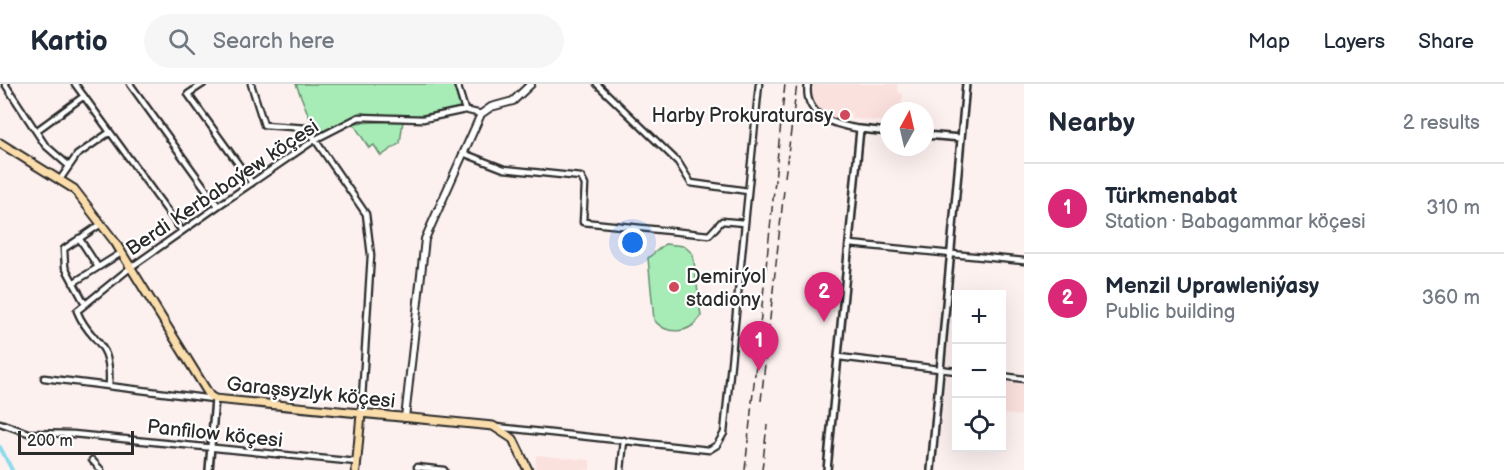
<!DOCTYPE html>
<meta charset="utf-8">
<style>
:root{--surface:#fff;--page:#f6f6f7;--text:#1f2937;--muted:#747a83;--line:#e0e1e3;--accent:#db2777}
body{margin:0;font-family:"Balsamiq Sans",sans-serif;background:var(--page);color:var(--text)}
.controls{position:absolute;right:18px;bottom:18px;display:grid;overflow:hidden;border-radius:0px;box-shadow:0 6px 24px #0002}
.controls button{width:54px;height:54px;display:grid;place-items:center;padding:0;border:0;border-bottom:2px solid var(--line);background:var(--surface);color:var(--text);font:30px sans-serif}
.compass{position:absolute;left:880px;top:18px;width:54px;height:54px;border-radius:50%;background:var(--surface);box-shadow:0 6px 24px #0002;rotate:8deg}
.scale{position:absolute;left:18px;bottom:15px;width:116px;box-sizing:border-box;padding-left:6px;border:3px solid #2b2b2b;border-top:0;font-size:16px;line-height:21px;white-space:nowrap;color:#2b2b2b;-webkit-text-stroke:4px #fff;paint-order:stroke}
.you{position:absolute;left:633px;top:159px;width:21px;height:21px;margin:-15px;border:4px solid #fff;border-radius:50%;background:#1a73e8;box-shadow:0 0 0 9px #1a73e833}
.badge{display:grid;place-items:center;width:39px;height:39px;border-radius:50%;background:var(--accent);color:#fff;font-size:20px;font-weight:700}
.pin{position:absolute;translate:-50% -50px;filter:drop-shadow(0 2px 3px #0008)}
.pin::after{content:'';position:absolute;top:32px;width:21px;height:18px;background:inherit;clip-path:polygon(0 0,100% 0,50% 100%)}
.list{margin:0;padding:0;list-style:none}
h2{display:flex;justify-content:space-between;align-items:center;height:78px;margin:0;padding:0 24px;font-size:26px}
h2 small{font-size:20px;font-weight:400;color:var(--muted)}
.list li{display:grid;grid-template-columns:39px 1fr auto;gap:18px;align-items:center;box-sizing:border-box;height:90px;padding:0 24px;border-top:2px solid var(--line)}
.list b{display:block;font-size:22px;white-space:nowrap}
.list p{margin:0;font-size:20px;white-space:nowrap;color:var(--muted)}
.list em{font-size:20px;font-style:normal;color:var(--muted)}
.icon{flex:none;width:33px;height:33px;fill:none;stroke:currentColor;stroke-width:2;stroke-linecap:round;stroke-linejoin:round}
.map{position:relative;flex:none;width:1024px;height:386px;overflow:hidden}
header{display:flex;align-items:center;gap:36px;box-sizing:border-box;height:84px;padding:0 30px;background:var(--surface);border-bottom:2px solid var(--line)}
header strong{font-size:28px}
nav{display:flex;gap:33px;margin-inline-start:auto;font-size:21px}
.search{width:420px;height:54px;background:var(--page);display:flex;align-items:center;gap:15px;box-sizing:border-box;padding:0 21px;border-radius:33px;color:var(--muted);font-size:22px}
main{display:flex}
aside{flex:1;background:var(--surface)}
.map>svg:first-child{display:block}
</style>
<header>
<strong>Kartio</strong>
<div class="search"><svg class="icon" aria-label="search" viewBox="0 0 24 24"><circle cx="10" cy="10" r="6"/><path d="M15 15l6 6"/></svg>Search here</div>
<nav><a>Map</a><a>Layers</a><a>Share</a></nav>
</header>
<main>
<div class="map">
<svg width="1024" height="386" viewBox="0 0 1024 386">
<rect width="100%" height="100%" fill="#fdf1f0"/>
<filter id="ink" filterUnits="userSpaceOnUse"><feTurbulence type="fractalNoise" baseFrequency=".0167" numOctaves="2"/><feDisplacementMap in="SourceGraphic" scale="12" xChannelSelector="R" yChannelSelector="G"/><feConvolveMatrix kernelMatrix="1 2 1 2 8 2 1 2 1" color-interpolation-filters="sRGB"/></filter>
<g filter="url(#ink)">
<path fill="#fbe1de" d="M814 0H897L899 9 903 10 901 27H889V38L851 35V29L839 28 838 34 828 33 815 24 811 12Z
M1002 297 1024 300V332L1002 330Z
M536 371 590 376V386H535Z"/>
<path fill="#a7ecb6" stroke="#698c70" stroke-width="1.5" d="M296 0H453L460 23C428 31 395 38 363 29L316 50Z
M403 37 400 59 381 72 374 61 369 64 353 39Z
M665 160 684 162 693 170 701 232C690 250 667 252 654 236L648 174Z"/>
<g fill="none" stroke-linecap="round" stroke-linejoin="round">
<path stroke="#8ddbeb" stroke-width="4" d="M0 363 12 386"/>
<defs>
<path id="minor" d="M5 0 45 61 69 82
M75 0 182 147
M130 0 218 122
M203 0 188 10 252 99
M251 0 264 41 307 44 366 130 371 171 361 330
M457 0 465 26
M597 0 678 78 691 99 748 107
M808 0C803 32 834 41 860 45
M36 47 84 12
M463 69 504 85 581 93 585 101 583 138 709 151 722 137 744 139
M61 94 77 71 110 48
M79 154 98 183
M850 160 1024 177
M73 199 121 169
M84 218 65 183 64 165 101 140
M839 273 956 287
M1002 292 1024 295
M44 294 213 315
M109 302C112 253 91 262 77 227L130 184 218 122 316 55 359 33 423 35 465 26 481 30
M0 339 28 349 73 350 357 378
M496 343 709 366 717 361 724 349 759 0
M92 376 101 386
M417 383 444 386
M621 386 624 356"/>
<path id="tertiary" d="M925 51 961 54
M209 386 215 315
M827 386 860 45 889 48
M931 386 966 0"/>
<path id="secondary" d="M405 334 425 155 481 30 491 23 513 17 531 0"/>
<path id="primary" d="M0 59 74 105 115 158 210 312 215 315 493 342 513 355 528 386
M356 386 361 330"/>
</defs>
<use href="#minor" stroke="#2b2b2b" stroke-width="9"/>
<use href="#tertiary" stroke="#2b2b2b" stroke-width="10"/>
<use href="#secondary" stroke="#2b2b2b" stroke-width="10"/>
<use href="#primary" stroke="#2b2b2b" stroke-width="11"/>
<use href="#minor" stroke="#fff" stroke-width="4.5"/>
<use href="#tertiary" stroke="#fff" stroke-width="5"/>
<use href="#secondary" stroke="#fff" stroke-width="6"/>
<use href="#primary" stroke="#faddab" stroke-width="7"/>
<path stroke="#2b2b2b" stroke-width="1.5" stroke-dasharray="9 4.5" stroke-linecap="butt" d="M785 93 797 0
M761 317 784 106
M745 386 785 0
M762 386 767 341"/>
</g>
</g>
<g fill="#d1495b" stroke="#fff" stroke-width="2">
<circle cx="845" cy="31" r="6"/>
<circle cx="674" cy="203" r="6"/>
</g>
<g text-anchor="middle" stroke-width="4.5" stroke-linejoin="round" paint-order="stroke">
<g font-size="20" fill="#2b2b2b" stroke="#fff" text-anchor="end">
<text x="833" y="38">Harby Prokuraturasy</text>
<text x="686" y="199" text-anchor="start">Demirýol<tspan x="686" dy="23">stadiony</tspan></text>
</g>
<g font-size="20" fill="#2b2b2b" stroke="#fff">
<text transform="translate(222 103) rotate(-34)" y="7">Berdi Kerbabaýew köçesi</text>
<text transform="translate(311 308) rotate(6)" y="7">Garaşsyzlyk köçesi</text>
<text transform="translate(215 349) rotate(6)" y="7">Panfilow köçesi</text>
</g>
</g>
</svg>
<div class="controls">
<button>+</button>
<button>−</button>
<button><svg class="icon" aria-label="locate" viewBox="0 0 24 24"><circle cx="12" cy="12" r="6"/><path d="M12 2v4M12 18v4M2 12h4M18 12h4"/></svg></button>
</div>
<svg class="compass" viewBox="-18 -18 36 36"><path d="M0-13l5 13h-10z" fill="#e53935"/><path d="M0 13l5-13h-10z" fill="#747a83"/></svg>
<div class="scale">200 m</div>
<div class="you"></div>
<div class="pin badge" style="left:759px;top:287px">1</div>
<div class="pin badge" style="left:824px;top:238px">2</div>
</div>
<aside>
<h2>Nearby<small>2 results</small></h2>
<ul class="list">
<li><span class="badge">1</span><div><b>Türkmenabat</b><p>Station · Babagammar köçesi</p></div><em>310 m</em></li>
<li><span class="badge">2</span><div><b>Menzil Uprawleniýasy</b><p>Public building</p></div><em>360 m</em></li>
</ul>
</aside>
</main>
